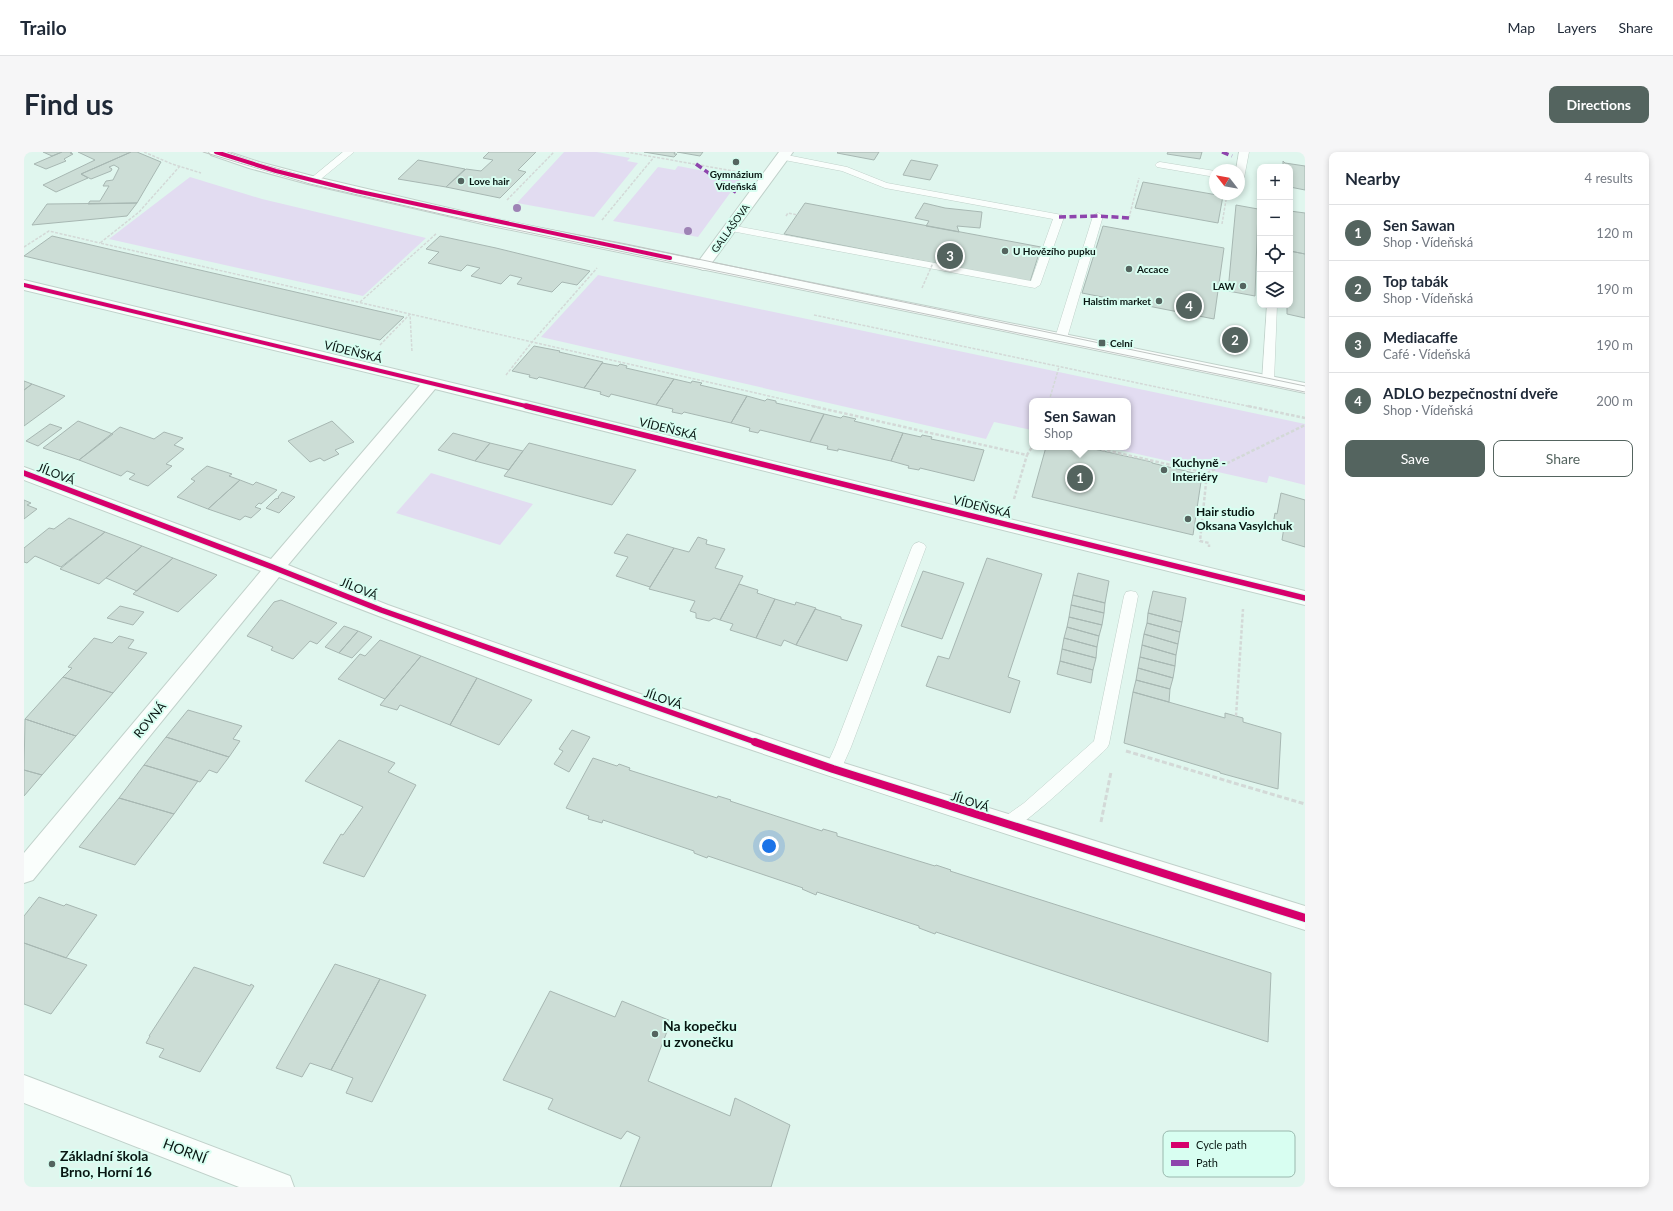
<!DOCTYPE html>
<meta charset="utf-8">
<style>
:root{--surface:#fff;--page:#f6f6f7;--text:#1f2937;--muted:#747a83;--line:#e0e1e3;--accent:#54645f}
body{margin:0;font-family:Lato,sans-serif;background:var(--page);color:var(--text)}
.controls{position:absolute;right:12px;top:12px;display:grid;overflow:hidden;border-radius:8px;box-shadow:0 2px 6px #0003}
.controls button{width:36px;height:36px;display:grid;place-items:center;padding:0;border:0;border-bottom:1px solid var(--line);background:var(--surface);color:var(--text);font:20px sans-serif}
.compass{position:absolute;left:1185px;top:12px;width:36px;height:36px;border-radius:50%;background:var(--surface);box-shadow:0 2px 6px #0003;rotate:301deg}
.you{position:absolute;left:745px;top:694px;width:14px;height:14px;margin:-10px;border:3px solid #fff;border-radius:50%;background:#1a73e8;box-shadow:0 0 0 6px #1a73e833}
.badge{display:grid;place-items:center;width:26px;height:26px;border-radius:50%;background:var(--accent);color:#fff;font-size:13px;font-weight:700}
.pin{position:absolute;translate:-50% -50%;border:2px solid #fff;box-shadow:0 1px 4px #0006}
.popup{position:absolute;left:1005px;top:246px;width:102px;height:52px;box-sizing:border-box;display:grid;place-content:center;border-radius:8px;background:var(--surface);filter:drop-shadow(0 1px 3px #0005);font-size:13px;white-space:nowrap;color:var(--muted)}
.popup b{font-size:15px;color:var(--text)}
.popup::after{content:'';position:absolute;left:50%;top:100%;margin-left:-8px;border:8px solid transparent;border-top-color:var(--surface)}
.list{margin:0;padding:0;list-style:none}
h2{display:flex;justify-content:space-between;align-items:center;height:52px;margin:0;padding:0 16px;font-size:17px}
h2 small{font-size:13px;font-weight:400;color:var(--muted)}
.list li{display:grid;grid-template-columns:26px 1fr auto;gap:12px;align-items:center;box-sizing:border-box;height:56px;padding:0 16px;border-top:1px solid var(--line)}
.list b{display:block;font-size:15px;white-space:nowrap}
.list p{margin:0;font-size:13px;white-space:nowrap;color:var(--muted)}
.list em{font-size:13px;font-style:normal;color:var(--muted)}
.actions{display:flex;gap:8px;padding:12px 16px}
.actions a{flex:1;padding:9px 0;border:1px solid var(--accent);border-radius:8px;text-align:center;font-size:14px;color:var(--accent)}
.actions .main{background:var(--accent);color:#fff}
.icon{flex:none;width:22px;height:22px;fill:none;stroke:currentColor;stroke-width:2;stroke-linecap:round;stroke-linejoin:round}
.map{position:relative;flex:none;width:1281px;height:1035px;overflow:hidden;border-radius:8px}
header{display:flex;align-items:center;gap:24px;box-sizing:border-box;height:56px;padding:0 20px;background:var(--surface);border-bottom:1px solid var(--line)}
header strong{font-size:19px}
nav{display:flex;gap:22px;margin-inline-start:auto;font-size:14px}
.intro{display:flex;align-items:center;justify-content:space-between;box-sizing:border-box;height:96px;padding:0 24px}
h1{margin:0;font-size:28px}
.button{padding:10px 18px;border-radius:8px;background:var(--accent);color:#fff;font-size:14px;font-weight:700}
main{display:flex;gap:24px;padding:0 24px}
aside{flex:1;background:var(--surface);border-radius:8px;box-shadow:0 2px 6px #0003}
.map>svg:first-child{display:block}
</style>
<header>
<strong>Trailo</strong>
<nav><a>Map</a><a>Layers</a><a>Share</a></nav>
</header>
<div class="intro"><h1>Find us</h1><a class="button">Directions</a></div>
<main>
<div class="map">
<svg width="1281" height="1035" viewBox="0 0 1281 1035">
<rect width="100%" height="100%" fill="#e0f6ee"/>
<path fill="#e2dcf1" d="M540 0H573L606 6 603 9 614 11 570 65 493 51Z
M654 14 717 26 674 85 589 69 634 15 651 18Z
M166 25 238 47 402 86 339 144 85 87Z
M574 123 1281 272V333L1245 324 1243 331 1082 295H1104V249H1008V278L970 270 962 287 517 185Z
M407 321 509 352 476 393 372 361Z"/>
<path fill="#ccddd6" stroke="#a7b7b2" d="M19 0H38L28 4Z
M38 0H48L46 1 49 2 40 7 42 9 22 17 10 12Z
M54 0H107L57 22 64 26 32 40 19 33 71 8Z
M107 0H113L137 10 113 51 64 52 66 49H76L85 34H79L82 29 89 28 95 16 90 13 85 15 88 17 87 19 67 27 57 22Z
M465 0H512L494 18 502 20 476 46 422 35 442 17 457 19 469 8 459 6Z
M620 0H651L650 2H653L650 5Z
M653 0H679L676 4Z
M814 0H855L850 8 813 1Z
M1144 0H1178L1176 7 1143 2Z
M394 8 441 17 422 35 374 27Z
M887 8 914 13 906 28 879 23Z
M1259 9 1261 11 1281 14V38L1266 35V15H1259Z
M1119 30 1199 44 1194 71 1111 56Z
M113 51 103 64 8 73 23 52Z
M781 51 1017 95 1006 130 760 82Z
M900 51 921 56 958 60 956 76 933 74 935 80 902 74 905 69 891 66Z
M1212 53 1234 57 1231 144 1204 139Z
M1266 59 1281 61V102L1266 99Z
M1079 74 1200 96 1190 167 1058 141Z
M28 84 380 165 356 188 0 104Z
M416 84 472 96 566 119 553 133 538 130 528 140 493 132 498 126 486 123 477 132 447 124 456 116 443 113 437 119 404 111 415 100 402 97Z
M1266 99 1281 102V166L1263 162V153H1266Z
M1199 181 1222 185V192L1199 188Z
M510 194 536 199 535 200 579 210 560 236 515 225 513 227 505 225 506 223 488 219Z
M578 211 594 214 596 212 603 214 602 216 650 227 632 253 587 242 585 245 576 242 577 240 560 236Z
M650 227 667 231 668 229 678 231 676 233 723 244 707 271 660 260 658 262 648 260 649 257 632 253Z
M0 229 8 232 0 238Z
M8 232 41 244 0 274V238Z
M723 244 741 249 743 247 752 249V251L800 262 786 290 736 278 734 281 725 279 726 276 707 271Z
M800 262 817 266 819 264 832 267 830 269 879 281 867 309 814 297V299L803 297 804 294 786 290Z
M54 269 89 282 55 308 19 296Z
M308 269 330 290 311 298 315 302 300 309 296 306 286 310 264 289Z
M26 272 38 276 14 294 2 289Z
M96 275 130 287 140 280 159 286 150 293 160 297 142 312 148 314 124 334 105 327 111 322 103 319 97 324 55 308Z
M429 281 466 291 451 309 414 298Z
M879 281 897 285 898 283 908 285 907 287 960 298 950 329 896 316 895 318 884 316 885 314 867 309Z
M466 291 499 299 485 318 451 309Z
M505 291 612 318 588 353 480 324Z
M1022 295H1061L1128 310V311L1178 323 1169 383 1008 345Z
M183 314 208 322 205 324 216 328 184 357 153 345 171 329 167 327Z
M216 328 229 333 232 330 253 338 237 352 235 351 231 355 237 357 227 366 221 364 216 368 184 357Z
M258 340 271 345 255 361 242 356 251 347 255 346 254 345Z
M1257 341 1281 348V395L1258 388 1260 375 1249 372 1251 361 1253 362Z
M0 348 7 351 3 353 13 357 0 367Z
M45 366 81 380 37 415 11 404 3 411 0 410V396L25 376 30 377Z
M81 380 118 394 75 432 36 417Z
M603 382 650 396 626 435 592 424 604 405 590 401Z
M674 385 683 388 682 392 701 397 691 416 719 424 696 468 690 466 685 469 672 466V461L666 459 671 449 625 437 650 396 665 400Z
M118 394 149 406 113 439 82 426Z
M149 406 193 423 154 460 109 442Z
M963 406 1018 422 984 525 996 529 986 561 902 534 914 504 925 507Z
M899 419 940 431 918 487 877 474Z
M1054 421 1085 429 1081 451 1049 443Z
M715 432 734 438 733 441 751 447 732 486 706 478 709 472 696 468Z
M1129 439 1162 446 1158 470 1124 461Z
M1049 443 1081 451 1080 461 1047 453Z
M751 447 771 453 772 450 792 456 772 493 760 488 757 494 732 486Z
M257 448 313 471 293 492 286 489 269 507 247 498 249 495 223 484 250 450Z
M1047 453 1080 461 1078 473 1045 465Z
M96 454 120 460 109 473 83 466Z
M791 457 817 465V467L838 473 823 509 772 493Z
M1124 461 1158 470 1156 480 1123 471Z
M1045 465 1078 473 1075 484 1043 475Z
M1123 471 1156 480 1154 492 1120 482Z
M320 474 334 479 315 501 301 495Z
M1043 475 1075 484 1073 495 1040 486Z
M334 479 348 485 328 506 315 501Z
M1120 482 1154 492 1152 503 1118 493Z
M95 484 110 488 104 496 123 501 89 541 39 525 48 516 44 515 70 486 88 491Z
M1040 486 1073 495 1072 506 1038 497Z
M356 488 397 504 361 547 314 527 336 502 341 504Z
M1118 493 1152 503 1151 514 1116 505Z
M1038 497 1072 506 1069 518 1036 509Z
M397 504 453 526 426 573 376 553 373 558 356 553Z
M1116 505 1151 514 1149 526 1114 516Z
M1036 509 1069 518 1067 531 1033 522Z
M1114 516 1149 526 1146 537 1112 528Z
M39 525 89 541 52 584 1 567Z
M453 526 508 548 475 593 426 573Z
M1112 528 1146 537 1145 550 1109 540Z
M1109 540 1201 566V561L1219 566V570L1257 581 1254 637 1196 621V620L1100 591Z
M164 558 218 574 209 587 216 589 205 605 142 585Z
M1 567 52 584 18 623 0 618Z
M548 578 566 585 545 620 530 612 539 599 535 597Z
M142 585 205 605 193 621 185 618 176 630 120 613Z
M315 588 371 611 364 620 392 633 340 725 299 711 317 682 319 683 339 655 281 629Z
M569 606 593 614 595 612 606 616 605 618 693 646 694 644 707 648 706 649 798 679 799 677 813 681V684L911 714 912 713 927 718 926 719 1247 821 1244 890 912 780 911 782 895 776V774L793 740 792 743 778 737 779 736 684 704 683 706 670 701V699L579 668 578 671 564 667 565 664 542 656Z
M120 613 174 629 150 662 95 646Z
M0 618 18 623 0 644Z
M95 646 150 662 111 713 55 695Z
M15 745 40 754 42 752 73 763 42 806 0 791V764Z
M0 791 63 813 27 862 0 852Z
M311 812 356 827 307 918 286 911 278 925 252 916Z
M170 815 226 834 227 832 230 834 176 920 135 905 140 897 122 891 126 884H125Z
M356 827 402 843 348 950 322 941 329 926 307 918Z
M526 839 591 865 598 849 647 869 624 929 706 964 711 946 766 973 747 1035H596L616 985 603 979 597 987 524 957 529 947 479 928Z"/>
<g fill="none" stroke-linecap="round" stroke-linejoin="round">
<defs>
<path id="service" d="M319 0H330L292 31H286L284 29 286 27Z
M1215 0H1225L1220 26 1215 29V18H1212Z
M758 2 823 15 863 31 1038 63 1040 65 1016 133 1011 136 702 78 701 76 706 73 1007 129 1029 67 861 36 818 19 755 7 753 5 755 3Z
M1136 10 1191 19V25L1133 15 1131 13 1133 11Z
M1074 61 1079 64 1043 186 1041 188H1033L1031 186 1069 64Z
M1243 153H1253L1250 229 1248 231H1240L1238 229Z
M895 390 900 392 902 395 827 595 815 622 809 624 803 622 801 617 811 595 888 395 890 392Z
M1107 439 1112 440 1114 444 1085 592 1083 596C1069 609 995 680 982 680 980 680 978 679 976 678L974 673 976 668 1000 651 1070 589 1100 444 1102 440Z"/>
<path id="minor" d="M755 0H769L684 116 679 118 674 116 671 113 674 110Z
M0 128 466 240 1281 439V453L411 237 264 413 364 453 622 544 810 608 1281 754V778C937 667 591 560 255 425L9 728 0 731V701L237 419 0 328V315L247 407 396 233 0 138Z
M0 923 266 1024 270 1035H215L0 951Z"/>
<path id="secondary" d="M185 0H205L235 10 292 25 463 65 1281 231V241L463 73 284 32 225 16 187 3Z"/>
</defs>
<use href="#service" stroke="#c0d1ca" stroke-width="1"/>
<use href="#minor" stroke="#c0d1ca" stroke-width="2"/>
<use href="#secondary" stroke="#c0d1ca" stroke-width="2"/>
<path stroke="#d3d9d7" stroke-width="1.5" stroke-dasharray="3 1.5" stroke-linecap="butt" d="M120 0 148 12 177 21
M602 0 715 20
M156 14 115 60 76 91 386 162 388 200
M483 48 530 0
M762 64 764 61 774 63
M1105 66 1115 26
M578 68 630 5
M1198 72 1203 42
M0 95 25 79 76 91
M336 150 413 81
M790 163 1228 255
M356 193 386 162 793 255
M482 223 508 190 573 116
M1025 249 1035 215"/>
<path stroke="#d3d9d7" stroke-width="2.5" stroke-dasharray="3.5 2" stroke-linecap="butt" d="M788 254 1003 303 1008 295
M1224 254 1281 266
M1067 295 1183 321 1176 389 1185 391V395
M1183 321 1281 273
M990 347 1003 303
M1212 564 1219 457"/>
<path stroke="#d3d9d7" stroke-width="3" stroke-dasharray="5 2.5" stroke-linecap="butt" d="M1102 599 1281 652
M1077 670 1087 620"/>
<use href="#service" fill="#fafefc" fill-rule="evenodd"/>
<use href="#minor" fill="#fafefc" fill-rule="evenodd"/>
<use href="#secondary" fill="#fafefc" fill-rule="evenodd"/>
<path stroke="#bfc4c2" stroke-width="1" d="M179 0 286 32 430 65 1281 240
M203 0 234 11 281 24
M382 48 468 67
M482 69 602 92 1281 234"/>
<path stroke="#d3d9d7" stroke-width="1.5" stroke-dasharray="3 1.5" stroke-linecap="butt" d="M898 136 909 111"/>
<path stroke="#8e44ad" stroke-width="3.5" stroke-dasharray="7 3.5" stroke-linecap="butt" d="M1198 0 1208 4
M672 12 713 41
M1035 65 1074 64 1105 66"/>
<defs>
<path id="cycleway-far2" d="M192 0 252 19 332 39 646 106
M0 133 506 255"/>
<path id="cycleway-far1" d="M502 254 1281 446
M0 321 251 416 357 458 734 591"/>
<path id="cycleway" d="M731 590 809 617 1281 766"/>
</defs>
<use href="#cycleway-far2" stroke="#d8fef1" stroke-width="5.5"/>
<use href="#cycleway-far1" stroke="#d8fef1" stroke-width="8"/>
<use href="#cycleway" stroke="#d8fef1" stroke-width="10"/>
<use href="#cycleway-far2" stroke="#d6006c" stroke-width="4"/>
<use href="#cycleway-far1" stroke="#d6006c" stroke-width="5.5"/>
<use href="#cycleway" stroke="#d6006c" stroke-width="8"/>
</g>
<g fill="#9e83b5">
<circle cx="493" cy="56" r="4"/>
<circle cx="664" cy="79" r="4"/>
</g>
<g fill="#54645f" stroke="#d8fef1" stroke-width="1.5">
<circle cx="712" cy="10" r="4"/>
<circle cx="437" cy="29" r="4"/>
<circle cx="981" cy="99" r="4"/>
<circle cx="1105" cy="117" r="4"/>
<circle cx="1219" cy="134" r="4"/>
<circle cx="1135" cy="149" r="4"/>
<rect x="1074" y="187" width="8" height="8" rx="2"/>
<circle cx="1140" cy="318" r="4"/>
<circle cx="1164" cy="367" r="4"/>
<circle cx="631" cy="882" r="4"/>
<circle cx="28" cy="1012" r="4"/>
</g>
<g text-anchor="middle" stroke-width="4" stroke-linejoin="round" paint-order="stroke">
<g font-size="10" font-weight="bold" fill="#081612" stroke="#d8fef1" text-anchor="start">
<text x="712" y="26" text-anchor="middle">Gymnázium<tspan x="712" dy="12">Vídeňská</tspan></text>
<text x="445" y="33">Love hair</text>
<text x="989" y="103">U Hovězího pupku</text>
<text x="1113" y="121">Accace</text>
<text x="1211" y="138" text-anchor="end">LAW</text>
<text x="1127" y="153" text-anchor="end">Halstim market</text>
<text x="1086" y="195">Celní</text>
</g>
<g font-size="10" fill="#081612" stroke="#d8fef1">
<text transform="translate(706 76) rotate(-54)" y="4">GALLAŠOVA</text>
</g>
<g font-size="12" fill="#081612" stroke="#d8fef1">
<text transform="translate(329 200) rotate(14)" y="4">VÍDEŇSKÁ</text>
<text transform="translate(644 277) rotate(14)" y="4">VÍDEŇSKÁ</text>
<text transform="translate(32 322) rotate(21)" y="4">JÍLOVÁ</text>
<text transform="translate(958 355) rotate(14)" y="4">VÍDEŇSKÁ</text>
<text transform="translate(335 437) rotate(22)" y="4">JÍLOVÁ</text>
<text transform="translate(639 547) rotate(19)" y="4">JÍLOVÁ</text>
<text transform="translate(126 568) rotate(-50)" y="4">ROVNÁ</text>
<text transform="translate(946 650) rotate(18)" y="4">JÍLOVÁ</text>
</g>
<g font-size="12" font-weight="bold" fill="#081612" stroke="#d8fef1" text-anchor="start">
<text x="1148" y="315">Kuchyně -<tspan x="1148" dy="14">Interiéry</tspan></text>
<text x="1172" y="364">Hair studio<tspan x="1172" dy="14">Oksana Vasylchuk</tspan></text>
</g>
<g font-size="14" font-weight="bold" fill="#081612" stroke="#d8fef1" text-anchor="start">
<text x="639" y="879">Na kopečku<tspan x="639" dy="16">u zvonečku</tspan></text>
<text x="36" y="1009">Základní škola<tspan x="36" dy="16">Brno, Horní 16</tspan></text>
</g>
<g font-size="14" fill="#081612" stroke="#d8fef1">
<text transform="translate(161 999) rotate(21)" y="5">HORNÍ</text>
</g>
</g>
<rect x="1139" y="979" width="132" height="46" rx="6" fill="#d8fef1" stroke="#9ab8ae" stroke-width="1"/>
<rect x="1147" y="990" width="18" height="6" fill="#d6006c"/>
<rect x="1147" y="1008" width="18" height="6" fill="#8e44ad"/>
<g font-size="11" fill="#081612">
<text x="1172" y="997">Cycle path</text>
<text x="1172" y="1015">Path</text>
</g>
</svg>
<div class="controls">
<button>+</button>
<button>−</button>
<button><svg class="icon" aria-label="locate" viewBox="0 0 24 24"><circle cx="12" cy="12" r="6"/><path d="M12 2v4M12 18v4M2 12h4M18 12h4"/></svg></button>
<button><svg class="icon" aria-label="layers" viewBox="0 0 24 24"><path d="M12 4l9 5-9 5-9-5zM3 14l9 5 9-5"/></svg></button>
</div>
<svg class="compass" viewBox="-18 -18 36 36"><path d="M0-13l5 13h-10z" fill="#e53935"/><path d="M0 13l5-13h-10z" fill="#747a83"/></svg>
<div class="you"></div>
<div class="pin badge" style="left:1056px;top:326px">1</div>
<div class="popup"><b>Sen Sawan</b>Shop</div>
<div class="pin badge" style="left:1211px;top:188px">2</div>
<div class="pin badge" style="left:926px;top:104px">3</div>
<div class="pin badge" style="left:1165px;top:154px">4</div>
</div>
<aside>
<h2>Nearby<small>4 results</small></h2>
<ul class="list">
<li><span class="badge">1</span><div><b>Sen Sawan</b><p>Shop · Vídeňská</p></div><em>120 m</em></li>
<li><span class="badge">2</span><div><b>Top tabák</b><p>Shop · Vídeňská</p></div><em>190 m</em></li>
<li><span class="badge">3</span><div><b>Mediacaffe</b><p>Café · Vídeňská</p></div><em>190 m</em></li>
<li><span class="badge">4</span><div><b>ADLO bezpečnostní dveře</b><p>Shop · Vídeňská</p></div><em>200 m</em></li>
</ul>
<div class="actions"><a class="main">Save</a><a>Share</a></div>
</aside>
</main>
